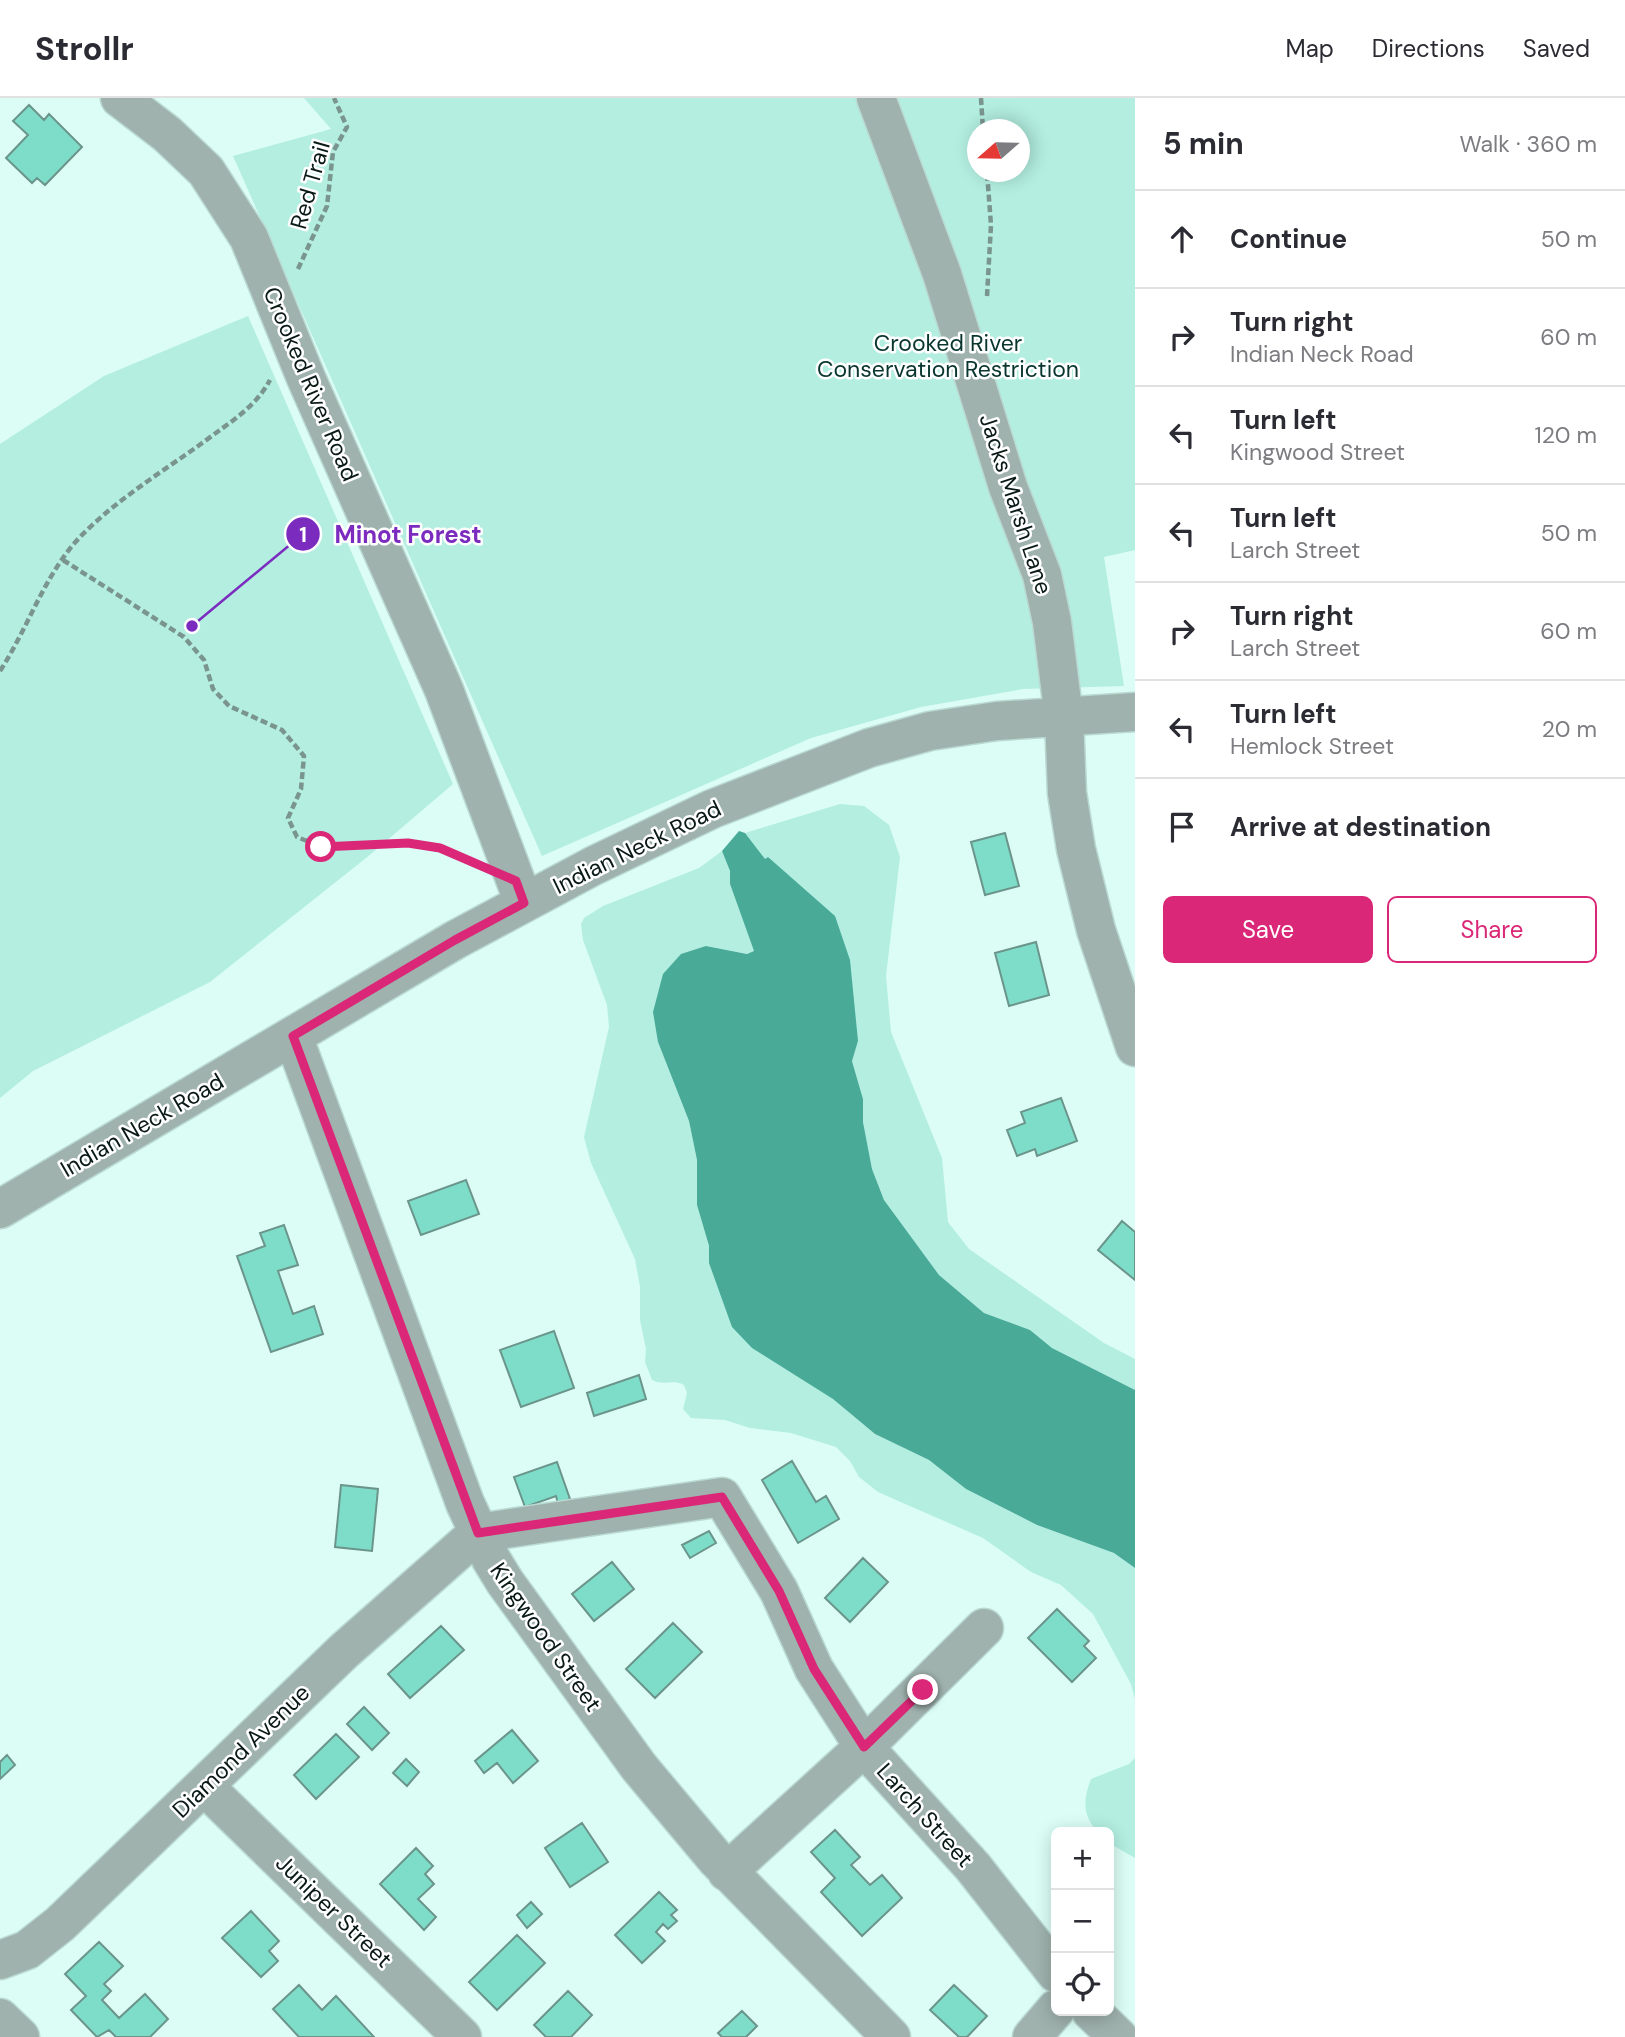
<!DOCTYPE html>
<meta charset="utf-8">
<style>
:root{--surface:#fff;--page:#f7f7f7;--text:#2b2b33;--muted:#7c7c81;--line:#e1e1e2;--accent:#db2777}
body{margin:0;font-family:"DM Sans",sans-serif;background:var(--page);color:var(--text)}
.controls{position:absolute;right:21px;bottom:21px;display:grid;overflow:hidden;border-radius:10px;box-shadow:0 4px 18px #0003}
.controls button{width:63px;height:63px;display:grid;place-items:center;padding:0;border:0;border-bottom:2px solid var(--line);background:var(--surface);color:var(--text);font:35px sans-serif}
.compass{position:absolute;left:967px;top:21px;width:63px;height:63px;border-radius:50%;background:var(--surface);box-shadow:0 4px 18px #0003;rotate:250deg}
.stop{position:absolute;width:21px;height:21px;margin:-16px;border:5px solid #db2777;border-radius:50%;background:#fff}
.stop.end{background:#db2777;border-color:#fff;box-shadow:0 2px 7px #0008}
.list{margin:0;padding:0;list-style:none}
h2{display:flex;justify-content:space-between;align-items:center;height:91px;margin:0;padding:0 28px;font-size:30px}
h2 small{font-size:23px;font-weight:400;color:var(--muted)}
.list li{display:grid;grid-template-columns:46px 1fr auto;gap:21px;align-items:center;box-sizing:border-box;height:98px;padding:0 28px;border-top:2px solid var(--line)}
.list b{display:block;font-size:26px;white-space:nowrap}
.list p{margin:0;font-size:23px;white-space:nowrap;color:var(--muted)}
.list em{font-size:23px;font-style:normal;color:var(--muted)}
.actions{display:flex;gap:14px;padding:21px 28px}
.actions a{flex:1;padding:16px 0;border:2px solid var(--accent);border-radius:10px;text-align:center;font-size:24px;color:var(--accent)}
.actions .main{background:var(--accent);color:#fff}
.icon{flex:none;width:38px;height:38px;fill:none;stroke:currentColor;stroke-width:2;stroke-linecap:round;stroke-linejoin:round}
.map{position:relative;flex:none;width:1135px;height:1939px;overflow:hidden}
header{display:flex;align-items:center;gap:42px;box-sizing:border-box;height:98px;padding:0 35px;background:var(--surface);border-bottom:2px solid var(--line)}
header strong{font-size:33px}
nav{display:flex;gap:38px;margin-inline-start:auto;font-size:24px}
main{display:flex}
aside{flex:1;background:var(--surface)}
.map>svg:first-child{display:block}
</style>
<header>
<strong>Strollr</strong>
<nav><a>Map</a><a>Directions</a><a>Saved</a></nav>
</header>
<main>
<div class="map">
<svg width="1135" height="1939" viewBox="0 0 1135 1939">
<rect width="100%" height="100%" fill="#dbfdf5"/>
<path fill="#b3eee1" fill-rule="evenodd" d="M304 0H1135V452L1104 459 1124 588 1023 591 921 609 811 640 542 758 233 58 331 31ZM978 32H1020V74H978Z
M248 218 453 686 371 756 210 884 33 973 0 1000V346L104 278Z
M840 706 864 708 889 727 900 759 886 878 891 934 942 1060 948 1124 969 1151 1104 1245 1135 1261V1292L1052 1250 1030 1232 984 1215 939 1177 884 1102 872 1071 863 1024V1001L852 962 858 943 768 759 765 762 745 735Z
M722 753 730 773V786L754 853 748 856 706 848 658 944 689 1023 697 1062V1107L709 1149V1165L833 1301 875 1336 929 1362 966 1391 1037 1427 1114 1455 1135 1470V1601L1131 1586 1093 1516 1061 1487 1031 1474 983 1440 878 1394 859 1379 850 1363 836 1349 791 1335 750 1330 725 1322 691 1320 683 1311 687 1295 684 1287C673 1281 663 1288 652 1282L645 1264 646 1251 640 1222V1189L635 1161 591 1065 584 1039 609 929 607 907 583 842 581 826 584 820 603 808 699 770Z
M1135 1660V1760L1109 1745V1734H1098C1082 1718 1083 1701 1091 1681L1129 1666Z"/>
<path fill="#49aa98" d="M739 733 745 735 765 761 768 759 835 818 850 862 858 943 852 963 863 1001V1024L872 1071 884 1102 939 1177 984 1215 1030 1232 1052 1250 1135 1292V1470L1114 1455 1037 1427 966 1391 929 1362 875 1336 833 1301 752 1250 732 1229 709 1165V1148L697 1107V1062L689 1023 658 944 653 914 663 876 681 856 706 848 747 856 754 853 730 786V773L722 753Z"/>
<path fill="#7eddc9" stroke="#6b948b" stroke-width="2" d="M29 7 44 22 49 16 82 49 45 87 37 80 32 85 6 60 28 37 13 23Z
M1005 735 1019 788 985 797 971 744Z
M1036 844 1049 897 1009 908 995 855Z
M1061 1000 1077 1043 1037 1058 1035 1051 1017 1058 1007 1032 1025 1025 1021 1014Z
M466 1082 479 1116 421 1137 408 1103Z
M1122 1123 1135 1134V1182L1098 1152Z
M284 1127 298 1167 278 1173 293 1216 314 1208 323 1236 271 1254 237 1158 265 1148 260 1135Z
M554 1233 574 1290 521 1309 500 1252Z
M639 1277 646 1301 594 1318 587 1295Z
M792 1363 816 1404 826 1398 839 1421 798 1445 762 1382Z
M557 1364 570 1401 558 1406 556 1398 525 1409 514 1379Z
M341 1387 378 1391 372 1453 335 1449Z
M709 1433 716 1445 690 1460 682 1447Z
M863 1460 888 1484 850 1524 825 1500Z
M612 1464 634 1491 594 1523 572 1496Z
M1057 1511 1089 1543 1084 1548 1096 1560 1072 1584 1028 1540Z
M673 1525 702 1554 655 1600 626 1571Z
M441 1528 464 1552 410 1600 388 1576Z
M364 1609 389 1635 372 1652 347 1626Z
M512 1632 538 1663 513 1685 497 1665 484 1675 475 1663Z
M336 1636 359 1659 316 1701 294 1677Z
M7 1657 15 1667 0 1681V1664Z
M406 1661 419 1674 407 1688 393 1675Z
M582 1725 608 1764 570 1789 545 1750Z
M835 1732 860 1759 851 1767 870 1787 882 1777 902 1800 862 1838 821 1794 835 1780 811 1754Z
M416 1750 433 1768 425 1776 434 1786 418 1801 436 1819 424 1832 380 1786Z
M659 1794 677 1812 671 1817 677 1823 668 1831 663 1826 656 1834 665 1843 642 1865 615 1837Z
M531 1804 542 1816 527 1830 517 1817Z
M251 1813 279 1843 269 1853 278 1863 261 1879 222 1840Z
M517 1837 545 1865 497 1912 469 1884Z
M99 1844 123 1868 104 1886 111 1893 102 1902 119 1920 145 1896 168 1921 150 1939H116L109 1932 97 1939 71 1912 86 1898 65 1876Z
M299 1887 322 1912 336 1898 374 1939H299L273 1911Z
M954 1887 987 1918 967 1939H959L930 1912Z
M568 1893 592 1917 571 1939H546L534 1927Z
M742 1913 757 1928 746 1939H722L718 1935Z"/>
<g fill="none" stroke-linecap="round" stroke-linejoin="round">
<defs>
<path id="minor" d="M120 0 167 36 206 73 249 140 306 280 444 592 524 805
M876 0 942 176 1008 389 1042 477 1052 524 1064 620 1067 695 1076 751 1096 832 1135 949
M293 938 465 1405 491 1461 505 1484 639 1669 717 1762 891 1939
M0 1111 455 842 593 768 712 711 869 650 930 633 997 623 1135 614
M205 1689 462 1939
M727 1774 864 1649 984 1530
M0 1862 27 1852 60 1826 344 1553 478 1435 722 1399 779 1493 814 1571 864 1649 973 1769 1056 1875
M1091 1913 1118 1939
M0 1920 20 1939
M1032 1939 1056 1911"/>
</defs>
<use href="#minor" stroke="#b9d9d1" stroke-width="41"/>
<path stroke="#7a948e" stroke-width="4.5" stroke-dasharray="7 3.5" stroke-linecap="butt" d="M981 0 983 32
M298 171 327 108 333 54 347 29 334 0
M987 198 991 127 987 74
M63 462 184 539 204 562 213 591 229 608 282 632 304 658 301 691 288 720 297 739C336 756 366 744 407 745 429 746 450 754 471 762
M0 573C30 527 46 471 86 433 122 398 165 372 205 343 230 324 255 310 270 282"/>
<use href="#minor" stroke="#9fb2ad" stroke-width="38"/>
</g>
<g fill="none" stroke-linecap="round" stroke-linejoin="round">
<path stroke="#db2777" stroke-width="9" d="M321 749 408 745 440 750 516 783 524 805 455 842 293 938 478 1435 722 1399 779 1493 814 1571 864 1649 923 1592"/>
</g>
<g text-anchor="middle" stroke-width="5" stroke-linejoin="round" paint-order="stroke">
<g font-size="23" fill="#091916" stroke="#fff">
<text transform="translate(310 87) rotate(-74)" y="8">Red Trail</text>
<text transform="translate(311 286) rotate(67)" y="8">Crooked River Road</text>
<text transform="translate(1016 406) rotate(72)" y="8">Jacks Marsh Lane</text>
<text transform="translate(637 749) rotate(-26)" y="8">Indian Neck Road</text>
<text transform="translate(142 1027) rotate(-30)" y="8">Indian Neck Road</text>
<text transform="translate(546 1539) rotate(55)" y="8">Kingwood Street</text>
<text transform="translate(241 1653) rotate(-44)" y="8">Diamond Avenue</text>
<text transform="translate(925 1717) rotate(48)" y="8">Larch Street</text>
<text transform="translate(334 1813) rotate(44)" y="8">Juniper Street</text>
</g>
<g font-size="23" fill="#08362f" stroke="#fff">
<text x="948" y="253">Crooked River<tspan x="948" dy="26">Conservation Restriction</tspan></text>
</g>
</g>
<path fill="none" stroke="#7b2cbf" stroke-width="2.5" d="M192 528L303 436"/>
<g fill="#7b2cbf" stroke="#fff" stroke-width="2.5">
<circle cx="192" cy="528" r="7"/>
<circle cx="303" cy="436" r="18"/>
</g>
<g font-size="21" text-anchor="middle" font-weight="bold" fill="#fff">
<text x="303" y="444">1</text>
</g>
<g font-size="24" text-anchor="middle" font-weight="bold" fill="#7b2cbf" stroke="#fff" stroke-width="5" stroke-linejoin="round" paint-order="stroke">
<text x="408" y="445">Minot Forest</text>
</g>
</svg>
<div class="controls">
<button>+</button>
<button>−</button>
<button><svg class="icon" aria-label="locate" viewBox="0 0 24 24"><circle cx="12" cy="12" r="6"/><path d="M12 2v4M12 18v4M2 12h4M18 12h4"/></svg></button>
</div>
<svg class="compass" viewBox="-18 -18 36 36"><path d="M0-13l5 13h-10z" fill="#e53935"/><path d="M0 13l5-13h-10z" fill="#7c7c81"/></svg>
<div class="stop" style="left:321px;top:749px"></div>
<div class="stop end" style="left:923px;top:1592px"></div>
</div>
<aside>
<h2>5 min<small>Walk · 360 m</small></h2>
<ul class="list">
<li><svg class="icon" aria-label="ahead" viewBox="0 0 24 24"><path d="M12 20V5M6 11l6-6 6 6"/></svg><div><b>Continue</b></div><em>50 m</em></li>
<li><svg class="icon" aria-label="right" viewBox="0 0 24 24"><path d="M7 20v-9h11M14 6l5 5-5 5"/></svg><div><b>Turn right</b><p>Indian Neck Road</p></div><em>60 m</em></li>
<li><svg class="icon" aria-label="left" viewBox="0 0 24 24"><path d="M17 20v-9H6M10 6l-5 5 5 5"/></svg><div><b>Turn left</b><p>Kingwood Street</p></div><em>120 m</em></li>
<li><svg class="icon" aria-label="left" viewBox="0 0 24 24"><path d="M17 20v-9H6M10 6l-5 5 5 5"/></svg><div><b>Turn left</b><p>Larch Street</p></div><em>50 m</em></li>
<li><svg class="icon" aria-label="right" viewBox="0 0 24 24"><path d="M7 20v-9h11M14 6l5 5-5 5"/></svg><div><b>Turn right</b><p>Larch Street</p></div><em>60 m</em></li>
<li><svg class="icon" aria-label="left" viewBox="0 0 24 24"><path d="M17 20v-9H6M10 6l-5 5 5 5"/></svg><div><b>Turn left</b><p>Hemlock Street</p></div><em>20 m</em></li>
<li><svg class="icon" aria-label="arrive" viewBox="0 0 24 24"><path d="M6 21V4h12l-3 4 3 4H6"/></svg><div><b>Arrive at destination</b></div></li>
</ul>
<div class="actions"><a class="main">Save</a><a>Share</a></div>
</aside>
</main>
